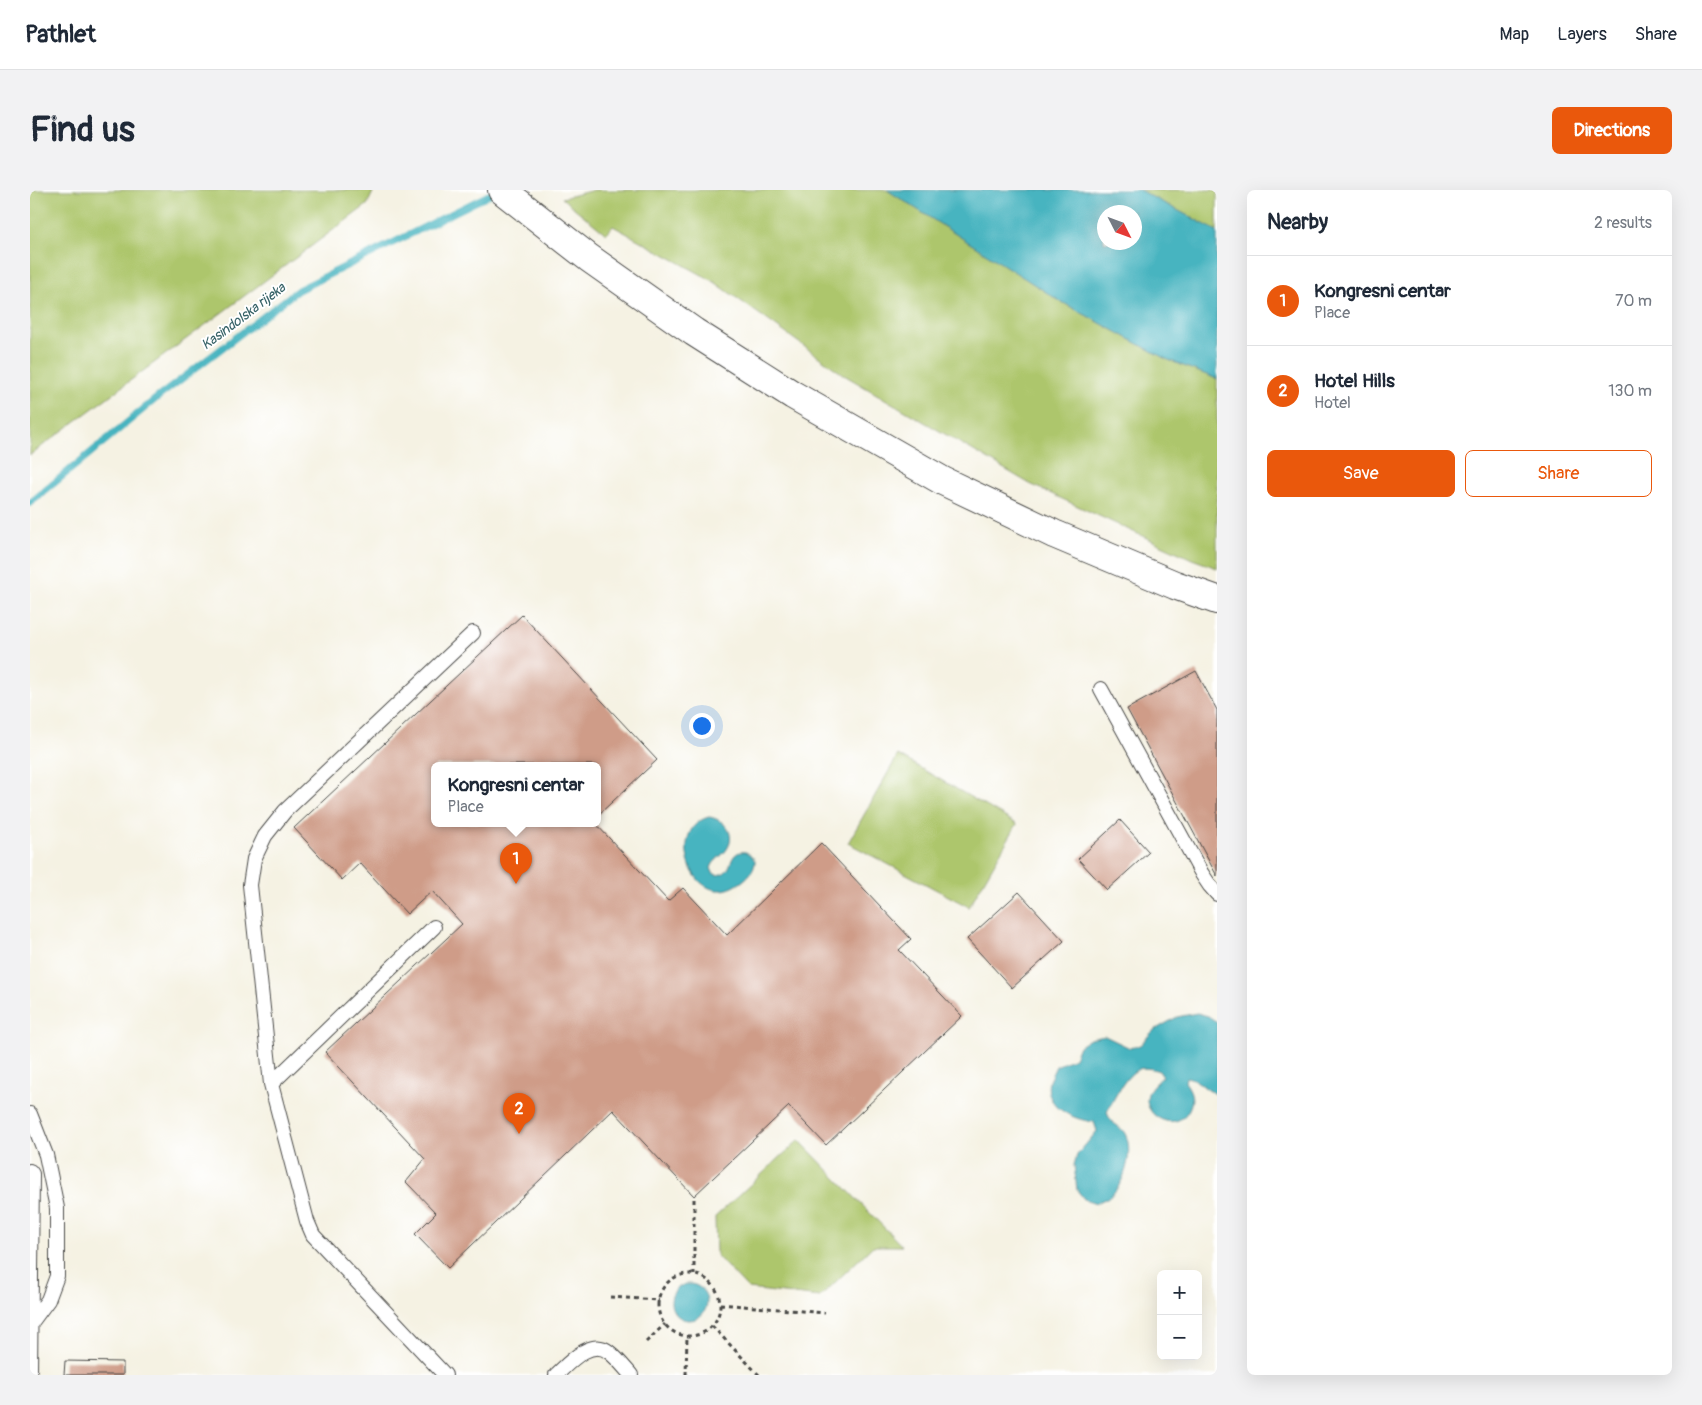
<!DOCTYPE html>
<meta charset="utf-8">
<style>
:root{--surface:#fff;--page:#f2f2f3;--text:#1f2937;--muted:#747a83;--line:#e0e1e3;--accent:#ea580c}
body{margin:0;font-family:Pangolin,sans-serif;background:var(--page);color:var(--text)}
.controls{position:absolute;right:15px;bottom:15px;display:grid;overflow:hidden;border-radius:8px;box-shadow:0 5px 20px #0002}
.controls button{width:45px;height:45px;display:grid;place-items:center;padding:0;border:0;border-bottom:1px solid var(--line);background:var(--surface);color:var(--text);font:25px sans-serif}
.compass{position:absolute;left:1067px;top:15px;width:45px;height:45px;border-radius:50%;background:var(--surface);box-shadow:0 5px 20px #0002;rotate:132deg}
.you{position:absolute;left:671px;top:535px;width:18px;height:18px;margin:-12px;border:4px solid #fff;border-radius:50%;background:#1a73e8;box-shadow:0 0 0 8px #1a73e833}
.badge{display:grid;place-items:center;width:32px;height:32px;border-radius:50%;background:var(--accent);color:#fff;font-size:16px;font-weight:700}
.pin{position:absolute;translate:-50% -41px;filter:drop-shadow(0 1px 2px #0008)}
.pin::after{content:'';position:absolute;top:26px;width:18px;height:15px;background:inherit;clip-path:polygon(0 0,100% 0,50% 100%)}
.popup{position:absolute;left:401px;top:572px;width:170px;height:65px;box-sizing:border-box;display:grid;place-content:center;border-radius:8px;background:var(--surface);filter:drop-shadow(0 1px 4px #0005);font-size:16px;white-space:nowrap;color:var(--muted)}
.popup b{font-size:19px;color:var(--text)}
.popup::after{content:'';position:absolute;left:50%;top:100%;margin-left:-10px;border:10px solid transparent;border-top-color:var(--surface)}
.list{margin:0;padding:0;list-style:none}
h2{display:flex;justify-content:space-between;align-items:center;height:65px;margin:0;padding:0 20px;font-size:21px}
h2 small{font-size:16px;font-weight:400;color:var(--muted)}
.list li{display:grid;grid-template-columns:32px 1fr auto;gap:15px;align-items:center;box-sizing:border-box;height:90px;padding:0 20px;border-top:1px solid var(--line)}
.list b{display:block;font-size:19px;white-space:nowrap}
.list p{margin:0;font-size:16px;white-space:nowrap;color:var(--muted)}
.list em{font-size:16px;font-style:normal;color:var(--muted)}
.actions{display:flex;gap:10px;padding:15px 20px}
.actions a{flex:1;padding:11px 0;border:1px solid var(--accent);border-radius:8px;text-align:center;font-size:18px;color:var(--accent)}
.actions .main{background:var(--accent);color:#fff}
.map{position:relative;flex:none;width:1187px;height:1185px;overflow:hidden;border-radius:8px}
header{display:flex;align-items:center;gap:30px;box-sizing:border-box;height:70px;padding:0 25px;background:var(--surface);border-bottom:1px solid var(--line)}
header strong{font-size:24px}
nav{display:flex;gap:28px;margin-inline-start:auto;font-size:18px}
.intro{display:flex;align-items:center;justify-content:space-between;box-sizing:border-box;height:120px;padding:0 30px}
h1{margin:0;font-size:35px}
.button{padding:12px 22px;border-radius:8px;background:var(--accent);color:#fff;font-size:18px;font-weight:700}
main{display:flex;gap:30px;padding:0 30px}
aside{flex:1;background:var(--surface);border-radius:8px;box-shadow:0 5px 20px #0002}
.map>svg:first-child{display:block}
</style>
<header>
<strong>Pathlet</strong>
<nav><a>Map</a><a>Layers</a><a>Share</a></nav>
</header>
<div class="intro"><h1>Find us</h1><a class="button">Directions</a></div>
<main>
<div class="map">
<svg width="1187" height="1185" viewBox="0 0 1187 1185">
<rect width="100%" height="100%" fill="#fff"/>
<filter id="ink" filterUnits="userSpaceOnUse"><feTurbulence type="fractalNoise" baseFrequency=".02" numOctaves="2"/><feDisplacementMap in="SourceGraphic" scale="10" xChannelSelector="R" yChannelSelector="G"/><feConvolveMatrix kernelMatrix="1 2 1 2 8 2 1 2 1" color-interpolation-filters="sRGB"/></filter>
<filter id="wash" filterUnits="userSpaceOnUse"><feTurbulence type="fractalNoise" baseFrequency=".0096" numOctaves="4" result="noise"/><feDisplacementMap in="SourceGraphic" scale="20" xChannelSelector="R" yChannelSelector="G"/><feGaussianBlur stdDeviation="1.12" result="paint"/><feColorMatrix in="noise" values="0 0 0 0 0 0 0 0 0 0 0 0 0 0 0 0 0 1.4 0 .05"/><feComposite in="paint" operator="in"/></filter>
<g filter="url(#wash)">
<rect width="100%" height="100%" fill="#f5f2e3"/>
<path fill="#adc66c" stroke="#6c784c" d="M0 0H344L337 15 0 265Z
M564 0H857L1030 111 1136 169 1187 189V378L1162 369 1000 294 814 185 683 91 583 36 576 44 532 8Z
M1109 0H1187V41Z
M868 565 987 634 939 717 818 653Z
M769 950 872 1056H843L790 1107 718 1099 686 1065 685 1027Z"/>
<path fill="#46b4c0" stroke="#387076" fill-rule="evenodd" d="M857 0H1109L1187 41V189L1136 169 1030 111ZM1104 22V52H1074V22Z
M679 627C694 629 707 644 697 659 692 667 684 669 681 678L683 683 687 685C692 684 695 683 698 679 701 675 701 669 705 665 713 658 721 663 725 671 725 679 720 685 714 690 665 730 633 639 679 627Z
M1167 823 1178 826 1187 832V904C1175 901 1168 888 1156 887L1155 892C1161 900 1164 908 1160 917 1146 953 1090 914 1133 887L1129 881C1123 879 1115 877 1109 879 1095 885 1084 909 1077 922 1081 935 1087 933 1094 942 1105 958 1095 995 1080 1006 1076 1009 1070 1011 1066 1013L1054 1009 1047 1000 1044 975 1047 965 1067 941 1064 932C1044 930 1013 917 1019 891 1021 886 1024 881 1026 876L1044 868 1049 856 1060 849 1075 846 1100 858 1110 855 1123 841 1133 835 1147 827Z
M641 1112a18 18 0 1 1 36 0a18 18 0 1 1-36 0Z"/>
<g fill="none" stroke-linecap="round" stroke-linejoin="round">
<path stroke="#46b4c0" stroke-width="7" d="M0 313 128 207 268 100 467 1"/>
</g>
<g id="blocks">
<path fill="#cf9c88" d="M492 425 627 570 567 626V575H405V633H565L638 711 653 698 697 745 791 653 881 749 869 760 932 826 796 955 759 916 664 1006 583 920 418 1078 385 1044 406 1023 376 992 395 969 295 862 432 734 402 701 377 724 330 673 312 690 264 638Z
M1166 481 1187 520V686L1097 519Z
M1090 630 1119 662 1077 700 1048 669Z
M989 702 1034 751 982 798 937 749Z
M35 1171 93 1172V1185H34Z"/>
</g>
</g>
<g filter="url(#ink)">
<use href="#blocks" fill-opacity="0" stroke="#494947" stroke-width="1"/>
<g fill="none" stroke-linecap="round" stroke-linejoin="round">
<defs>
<path id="service" d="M1071 499 1172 684 1180 696 1187 704
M404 737 241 894 277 1031 283 1045 415 1185
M241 894 220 695 224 669 235 646 255 621 443 443
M0 924 16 965 27 1018V1086L18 1110 1 1133
M0 981 2 984 0 1185
M526 1185C538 1174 561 1147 579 1162 587 1168 594 1177 601 1185"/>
<path id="minor" d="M472 0 559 68 664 142 763 205 913 291 1024 344 1145 395 1187 410"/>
</defs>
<use href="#service" stroke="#494947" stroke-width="16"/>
<use href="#minor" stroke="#494947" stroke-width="30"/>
<path stroke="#494947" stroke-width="3" stroke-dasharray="4 4" stroke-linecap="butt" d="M628 1115a31 31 0 1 1 62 0a31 31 0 1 1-62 0Z
M664 1085V1006
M580 1107 629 1110
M690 1114 795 1123
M682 1136 729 1185
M616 1152 635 1134
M656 1185 657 1146"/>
<use href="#service" stroke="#fff" stroke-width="14"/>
<use href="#minor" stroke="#fff" stroke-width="28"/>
</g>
</g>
<g text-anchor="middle" stroke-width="4" stroke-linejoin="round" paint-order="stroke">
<g font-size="14" font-style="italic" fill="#366267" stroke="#fff">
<text transform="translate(213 126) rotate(-37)" y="5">Kasindolska rijeka</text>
</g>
</g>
</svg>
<div class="controls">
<button>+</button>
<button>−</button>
</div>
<svg class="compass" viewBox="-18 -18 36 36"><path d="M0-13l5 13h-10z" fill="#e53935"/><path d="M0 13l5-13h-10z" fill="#747a83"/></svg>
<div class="you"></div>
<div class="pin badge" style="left:486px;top:694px">1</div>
<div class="popup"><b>Kongresni centar</b>Place</div>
<div class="pin badge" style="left:489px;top:944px">2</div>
</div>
<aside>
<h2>Nearby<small>2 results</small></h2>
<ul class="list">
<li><span class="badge">1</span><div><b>Kongresni centar</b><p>Place</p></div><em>70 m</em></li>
<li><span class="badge">2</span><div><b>Hotel Hills</b><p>Hotel</p></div><em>130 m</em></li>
</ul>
<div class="actions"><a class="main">Save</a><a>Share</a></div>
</aside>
</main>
